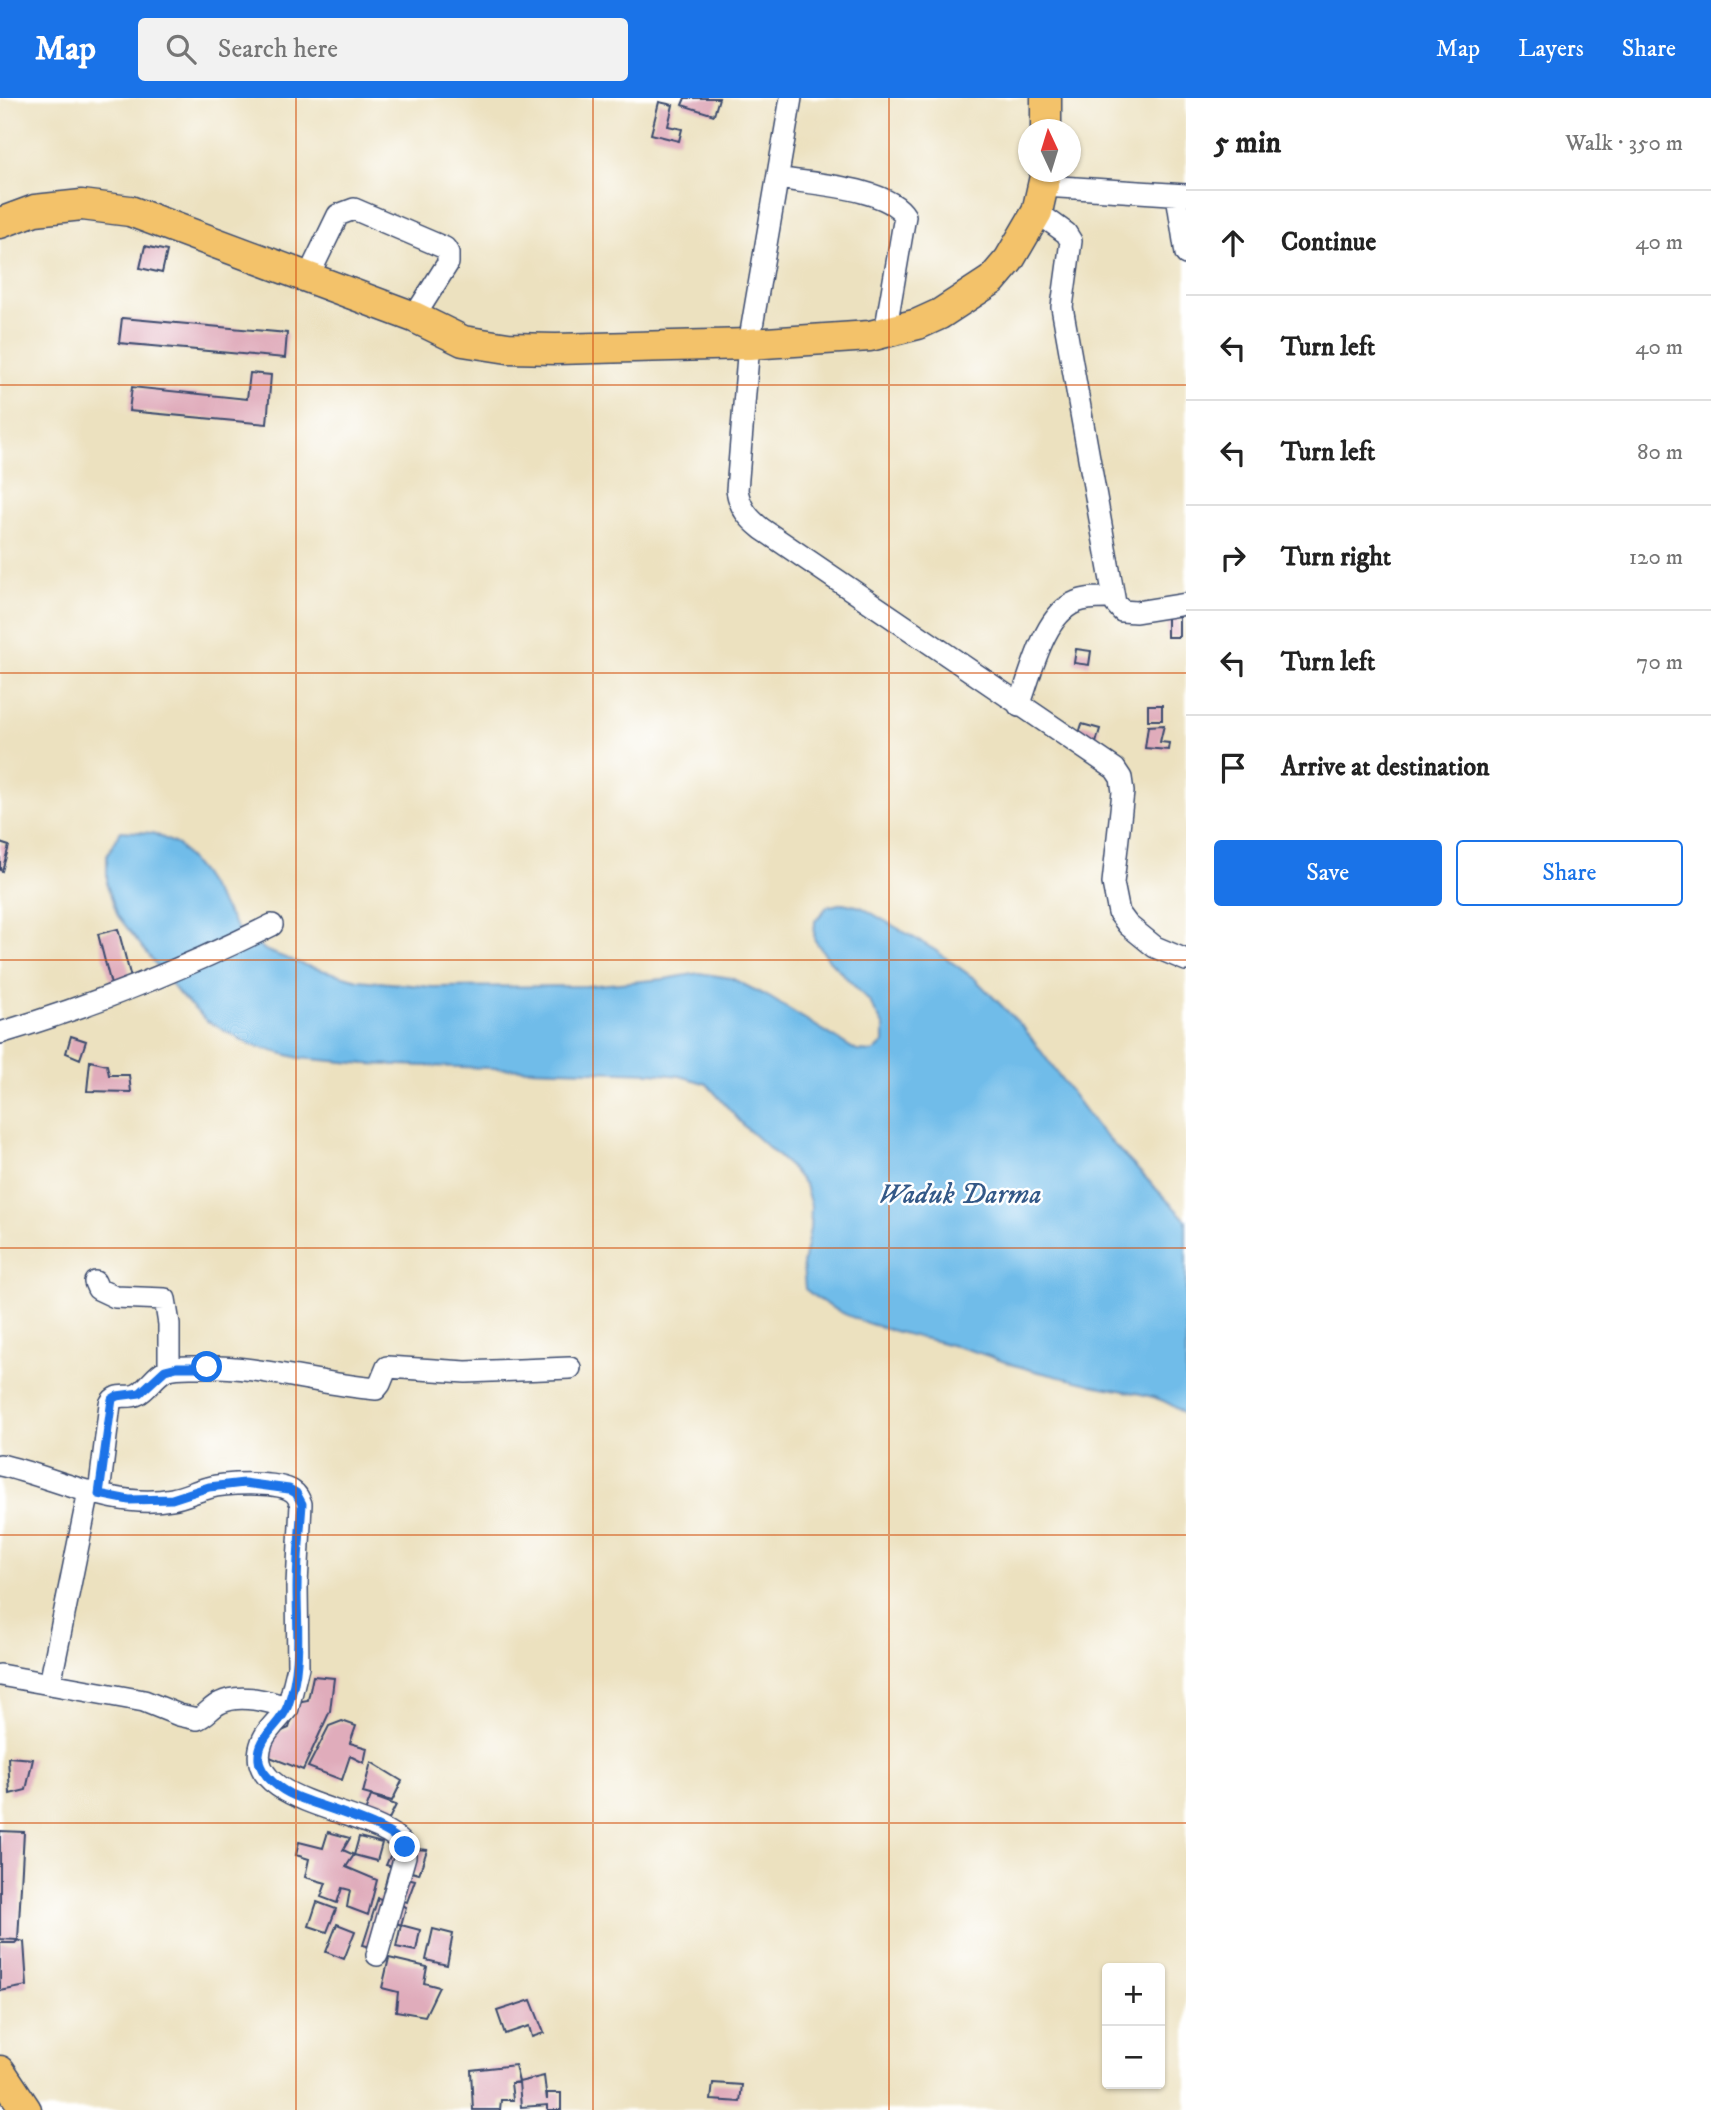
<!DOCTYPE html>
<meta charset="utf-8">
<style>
:root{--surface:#fff;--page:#f2f2f2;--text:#222;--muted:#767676;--line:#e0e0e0;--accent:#1a73e8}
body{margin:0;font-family:"IM FELL DW Pica",serif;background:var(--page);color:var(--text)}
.controls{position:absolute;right:21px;bottom:21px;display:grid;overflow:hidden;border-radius:7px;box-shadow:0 2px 5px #0004}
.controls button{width:63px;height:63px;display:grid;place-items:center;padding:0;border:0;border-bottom:2px solid var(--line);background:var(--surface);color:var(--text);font:35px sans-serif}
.compass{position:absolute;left:1018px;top:21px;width:63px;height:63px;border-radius:50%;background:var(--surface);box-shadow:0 2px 5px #0004;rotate:356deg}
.stop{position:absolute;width:21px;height:21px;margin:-16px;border:5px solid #1a73e8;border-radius:50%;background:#fff}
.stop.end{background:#1a73e8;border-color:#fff;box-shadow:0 2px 7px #0008}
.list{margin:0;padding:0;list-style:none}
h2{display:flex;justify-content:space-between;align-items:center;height:91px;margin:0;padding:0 28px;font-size:30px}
h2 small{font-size:23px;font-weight:400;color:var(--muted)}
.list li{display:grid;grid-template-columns:46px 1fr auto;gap:21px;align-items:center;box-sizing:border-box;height:105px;padding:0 28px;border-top:2px solid var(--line)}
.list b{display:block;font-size:26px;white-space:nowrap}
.list em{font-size:23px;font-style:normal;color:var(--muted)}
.actions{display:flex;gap:14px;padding:21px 28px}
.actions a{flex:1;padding:16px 0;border:2px solid var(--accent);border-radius:7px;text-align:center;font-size:24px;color:var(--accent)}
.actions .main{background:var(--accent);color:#fff}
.icon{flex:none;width:38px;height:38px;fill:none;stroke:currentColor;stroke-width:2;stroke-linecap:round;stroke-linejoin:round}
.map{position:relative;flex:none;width:1186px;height:2012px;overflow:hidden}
header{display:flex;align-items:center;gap:42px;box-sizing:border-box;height:98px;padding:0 35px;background:var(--accent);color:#fff}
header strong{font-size:33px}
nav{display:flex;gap:38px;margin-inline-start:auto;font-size:24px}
.search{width:490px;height:63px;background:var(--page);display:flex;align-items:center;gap:18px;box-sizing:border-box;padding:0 24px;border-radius:7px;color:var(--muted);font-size:26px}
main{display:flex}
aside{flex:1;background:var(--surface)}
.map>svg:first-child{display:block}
</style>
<header>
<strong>Map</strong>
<div class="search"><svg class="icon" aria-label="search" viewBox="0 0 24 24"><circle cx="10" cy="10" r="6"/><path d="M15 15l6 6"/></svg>Search here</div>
<nav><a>Map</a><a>Layers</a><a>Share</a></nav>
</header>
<main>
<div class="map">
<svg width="1186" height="2012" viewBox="0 0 1186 2012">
<rect width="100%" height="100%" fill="#fff"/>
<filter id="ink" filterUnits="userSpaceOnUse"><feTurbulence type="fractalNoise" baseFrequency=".0143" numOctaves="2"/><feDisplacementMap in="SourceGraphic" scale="14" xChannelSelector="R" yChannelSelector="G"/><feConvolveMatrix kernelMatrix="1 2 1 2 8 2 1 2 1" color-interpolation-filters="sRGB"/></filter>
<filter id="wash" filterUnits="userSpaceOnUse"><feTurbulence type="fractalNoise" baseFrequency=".00686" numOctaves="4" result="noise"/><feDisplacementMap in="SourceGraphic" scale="28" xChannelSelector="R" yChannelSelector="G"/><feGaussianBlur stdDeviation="1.57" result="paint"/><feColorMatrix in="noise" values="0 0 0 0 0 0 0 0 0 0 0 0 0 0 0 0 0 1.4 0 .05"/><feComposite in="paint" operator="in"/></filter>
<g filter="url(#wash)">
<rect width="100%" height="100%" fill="#ece1bf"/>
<path fill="#6fbce9" stroke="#4576a4" stroke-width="2" d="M121 733 153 735 178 747 201 775 241 836 267 853 304 867 358 882 432 889 586 888 665 881 699 875 731 880 769 899 857 953 873 954 884 944V929L870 904 829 862 814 841 815 823 827 809 843 805 861 809 935 852 975 881 1023 929 1097 1029 1186 1122V1318C1160 1293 1125 1295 1092 1287 1066 1280 1039 1275 1014 1267 999 1262 984 1256 969 1252 912 1235 852 1231 805 1191L803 1166 810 1131 811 1108 805 1087 790 1069 744 1028 707 986 680 978 652 975 366 966 299 960 251 947 207 923 179 896 118 818 107 787V757Z"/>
<g id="blocks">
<path fill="#e0acbb" d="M685 0H719L714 17 682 7Z
M659 4 673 7 668 28 682 31 679 43 651 36Z
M145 148 167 153 162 175 140 170Z
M122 220 287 235 285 260 119 245Z
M250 275 271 277 267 326 129 313 132 289 247 301Z
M1179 515V539H1167V516Z
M1076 551 1091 553 1089 567 1074 565Z
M1148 607H1162V622H1148Z
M1082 626 1100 631 1094 652 1076 645Z
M1164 627 1160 644 1169 645 1168 652 1145 650 1148 628Z
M0 745 9 748 2 773 0 772Z
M118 831 131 880 111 887 98 836Z
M71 938 86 943 80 961 66 955Z
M90 963 107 967 109 977H129L131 994 87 993Z
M313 1578 334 1580 330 1613 303 1672 262 1656 268 1639 289 1630 297 1604 308 1602Z
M342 1623 356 1628 350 1645 367 1650 364 1665 350 1658 342 1682 308 1669 329 1628Z
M8 1659 33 1661 26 1692 10 1696Z
M371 1664 402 1683 392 1703 363 1695Z
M371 1698 396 1707 384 1731 362 1722Z
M0 1733 24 1734 18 1842 24 1844 27 1888 0 1893V1845H15L18 1842 0 1841Z
M328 1734 350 1740 343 1752 354 1757 359 1739 382 1745 377 1763 354 1757 346 1769 377 1782 368 1817 347 1809 350 1792 342 1790 337 1805 321 1799 326 1785 305 1779 309 1761 296 1757 299 1744 323 1750Z
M394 1749 427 1752 419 1776 386 1767Z
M388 1775 415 1782 407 1804 383 1796Z
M378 1800 406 1809 401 1827 392 1823 384 1852 363 1847Z
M317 1804 336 1811 327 1834 309 1828Z
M337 1826 355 1833 344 1861 326 1854Z
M401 1827 420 1832 416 1853 396 1849Z
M433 1831 453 1836 447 1867 426 1862Z
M389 1860 427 1869 424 1885 439 1889 425 1918 396 1913 398 1894 382 1890Z
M531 1902 544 1935 532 1939 529 1928 505 1936 497 1913Z
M515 1967 519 1984 511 1985 513 2002H501L500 2012H473L471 1972Z
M544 1978 547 2002V1995H561V2012H548V2007L521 2009 519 1984Z
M713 1985 742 1987 740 2004 711 2002Z"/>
</g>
</g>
<g filter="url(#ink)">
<use href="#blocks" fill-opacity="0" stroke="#3a4a6d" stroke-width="2"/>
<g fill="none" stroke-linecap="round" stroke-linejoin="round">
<defs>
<path id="minor" d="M791 0 749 246 737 392C740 410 748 420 762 431L1115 671 1121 680 1123 694 1113 785 1119 815 1128 827 1155 849 1186 862
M778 80C809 86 888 89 905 118L885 235
M1044 88 1186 97
M1177 97 1186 156
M1037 114 1066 135 1071 143 1062 209 1115 505 1122 513 1136 514 1186 506
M308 179 338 117 354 111 445 150 448 155V165L414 219
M1019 608C1031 577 1043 517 1076 504 1087 499 1102 500 1114 500
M0 935C94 907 184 871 272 827
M95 1184 98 1191 115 1199 165 1201 169 1226V1271
M0 1367C56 1379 113 1412 172 1401 184 1399 196 1393 208 1390 225 1385 277 1383 292 1393 297 1396 299 1401 301 1406L297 1487 298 1569 288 1610
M89 1393 50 1586 144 1603 179 1617 197 1621C206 1618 211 1609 220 1605 239 1595 269 1603 288 1610 280 1620 266 1632 262 1644 238 1709 382 1710 405 1749V1758L377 1857
M99 1396 110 1306C116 1293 127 1302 138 1296 148 1291 155 1277 166 1272 176 1268 188 1269 199 1269 259 1267 316 1286 376 1291L380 1286 387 1269 466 1274 570 1270
M0 1577 50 1586"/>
<path id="highway" d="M1046 32V0
M0 125 35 112 82 107 130 113 414 219 463 243 508 250 556 251 749 246 870 238 918 226 940 216 992 182 1009 162 1037 114 1046 74
M0 1973 26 2012"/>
</defs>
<use href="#minor" stroke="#3a4a6d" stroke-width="24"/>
<use href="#highway" stroke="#3a4a6d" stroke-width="33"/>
<use href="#minor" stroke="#fff" stroke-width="21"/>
<use href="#highway" stroke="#f3c26a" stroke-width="30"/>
</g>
</g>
<g fill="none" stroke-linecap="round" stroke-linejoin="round" filter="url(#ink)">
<path stroke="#1a73e8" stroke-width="9" d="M207 1269H177L165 1272 140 1295 117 1298 112 1301 99 1396 129 1402 172 1401 209 1389 244 1385 289 1391 296 1395 302 1406C300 1434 297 1463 297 1491 297 1531 302 1569 288 1607 281 1628 257 1637 259 1662 260 1677 282 1693 295 1698 320 1709 392 1727 405 1749"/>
</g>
<path fill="none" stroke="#d45514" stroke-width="2" stroke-opacity="0.55" d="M296 0V2012M593 0V2012M889 0V2012M0 287H1186M0 575H1186M0 862H1186M0 1150H1186M0 1437H1186M0 1725H1186"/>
<g text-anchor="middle" stroke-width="5" stroke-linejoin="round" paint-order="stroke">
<g font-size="28" font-style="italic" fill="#345988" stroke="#fff">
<text x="960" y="1105">Waduk Darma</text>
</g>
</g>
</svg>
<div class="controls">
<button>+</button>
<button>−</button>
</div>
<svg class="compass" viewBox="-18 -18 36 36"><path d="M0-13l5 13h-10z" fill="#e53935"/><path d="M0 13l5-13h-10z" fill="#767676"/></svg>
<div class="stop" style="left:207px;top:1269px"></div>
<div class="stop end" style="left:405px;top:1749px"></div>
</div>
<aside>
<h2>5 min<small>Walk · 350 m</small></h2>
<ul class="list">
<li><svg class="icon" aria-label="ahead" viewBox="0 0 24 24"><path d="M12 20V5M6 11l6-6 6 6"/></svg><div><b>Continue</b></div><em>40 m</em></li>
<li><svg class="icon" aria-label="left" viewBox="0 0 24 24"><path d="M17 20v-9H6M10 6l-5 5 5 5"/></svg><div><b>Turn left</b></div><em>40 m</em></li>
<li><svg class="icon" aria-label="left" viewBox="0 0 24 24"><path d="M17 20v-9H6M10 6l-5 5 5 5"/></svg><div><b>Turn left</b></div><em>80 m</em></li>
<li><svg class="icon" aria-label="right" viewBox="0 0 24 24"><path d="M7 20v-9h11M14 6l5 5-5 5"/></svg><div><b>Turn right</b></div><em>120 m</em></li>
<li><svg class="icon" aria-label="left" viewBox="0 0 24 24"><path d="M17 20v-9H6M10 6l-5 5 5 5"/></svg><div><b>Turn left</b></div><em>70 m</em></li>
<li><svg class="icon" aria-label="arrive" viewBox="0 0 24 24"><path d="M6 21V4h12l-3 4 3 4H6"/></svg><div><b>Arrive at destination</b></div></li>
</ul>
<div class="actions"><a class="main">Save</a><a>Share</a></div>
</aside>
</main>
